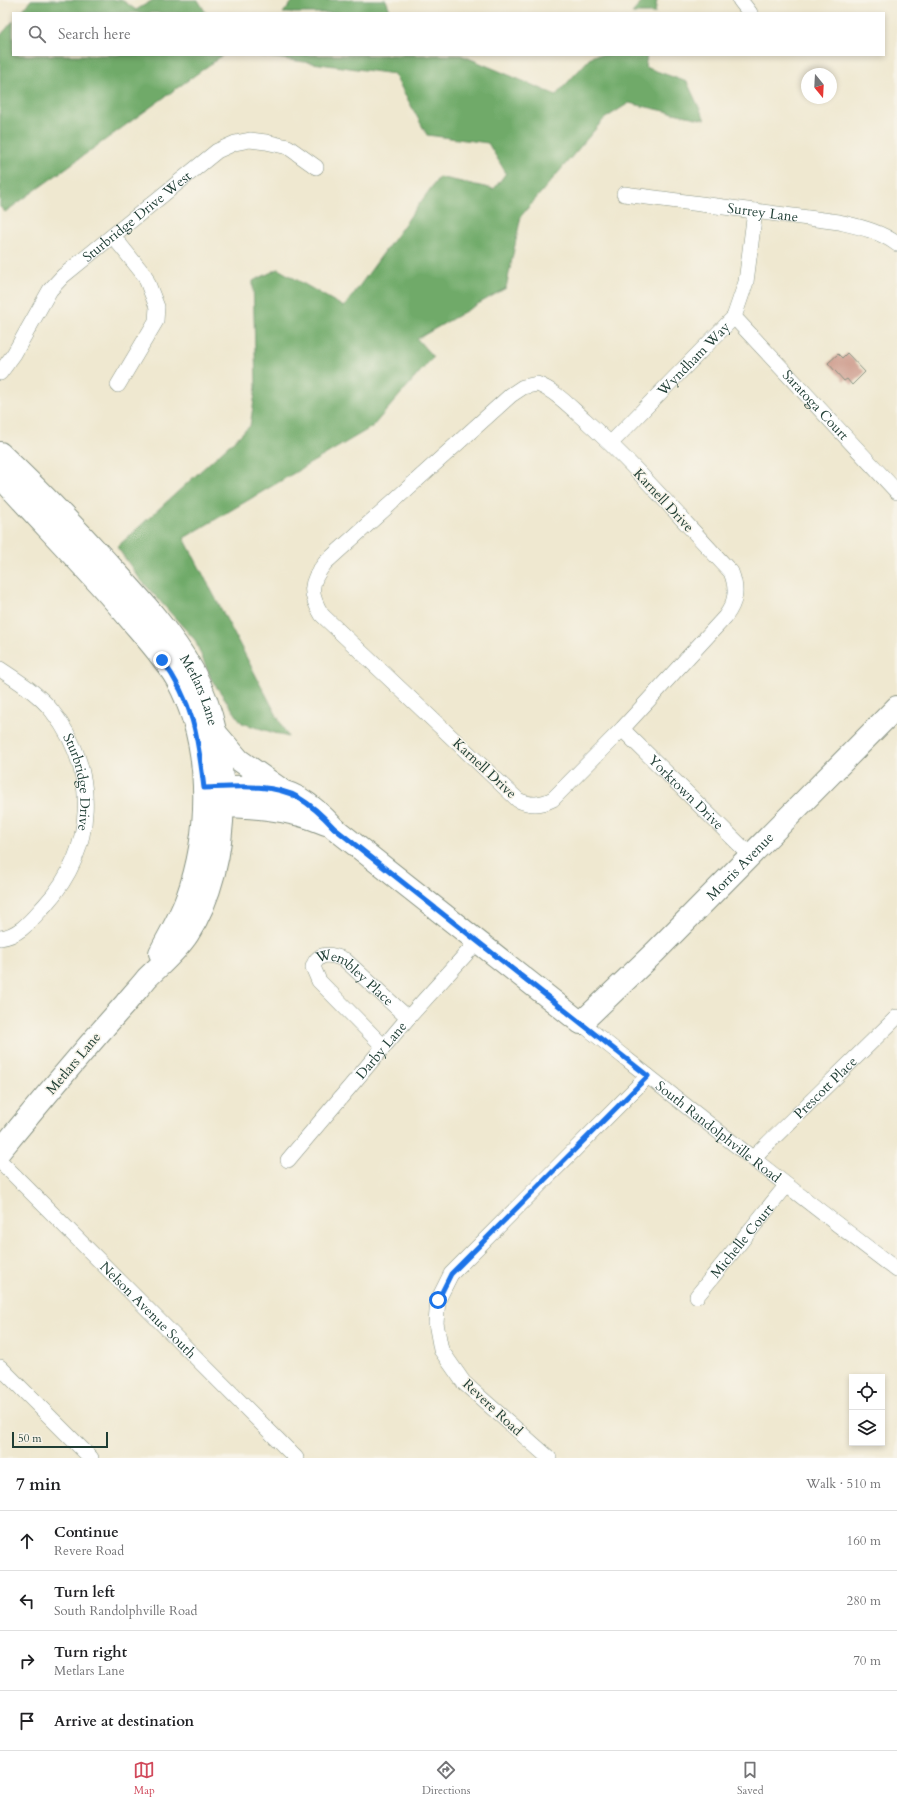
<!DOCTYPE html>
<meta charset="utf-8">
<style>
:root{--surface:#fff;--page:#f2f2f2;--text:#202124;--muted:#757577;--line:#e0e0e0;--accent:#d1495b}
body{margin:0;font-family:Cardo,serif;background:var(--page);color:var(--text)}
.controls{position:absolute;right:12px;bottom:12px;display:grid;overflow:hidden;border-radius:0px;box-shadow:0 2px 6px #0003}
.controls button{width:36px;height:36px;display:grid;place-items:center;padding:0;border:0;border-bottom:1px solid var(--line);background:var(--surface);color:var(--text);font:20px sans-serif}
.compass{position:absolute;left:801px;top:68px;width:36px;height:36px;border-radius:50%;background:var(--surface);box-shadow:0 2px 6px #0003;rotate:162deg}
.scale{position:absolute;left:12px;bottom:10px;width:96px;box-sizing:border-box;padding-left:4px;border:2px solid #1f3d34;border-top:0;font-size:11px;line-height:14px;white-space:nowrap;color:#1f3d34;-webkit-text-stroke:3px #f7f3e8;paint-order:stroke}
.stop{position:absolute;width:12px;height:12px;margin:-9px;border:3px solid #1a73e8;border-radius:50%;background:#fff}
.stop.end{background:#1a73e8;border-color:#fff;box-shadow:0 1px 4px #0008}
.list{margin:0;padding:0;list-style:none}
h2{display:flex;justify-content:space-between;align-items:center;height:52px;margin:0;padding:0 16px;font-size:17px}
h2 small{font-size:13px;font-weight:400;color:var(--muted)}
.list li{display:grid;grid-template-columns:26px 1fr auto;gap:12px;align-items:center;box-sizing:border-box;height:60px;padding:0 16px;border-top:1px solid var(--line)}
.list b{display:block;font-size:15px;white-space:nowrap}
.list p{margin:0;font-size:13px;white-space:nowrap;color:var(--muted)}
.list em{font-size:13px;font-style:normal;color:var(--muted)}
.icon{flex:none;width:22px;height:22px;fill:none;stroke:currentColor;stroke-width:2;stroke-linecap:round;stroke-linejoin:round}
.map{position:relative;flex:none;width:897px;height:1458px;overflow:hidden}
.search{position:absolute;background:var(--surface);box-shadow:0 2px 6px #0003;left:12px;right:12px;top:12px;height:44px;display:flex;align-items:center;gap:10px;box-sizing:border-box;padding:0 14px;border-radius:0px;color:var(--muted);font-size:15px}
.sheet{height:292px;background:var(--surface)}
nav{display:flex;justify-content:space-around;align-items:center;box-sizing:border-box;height:56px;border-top:1px solid var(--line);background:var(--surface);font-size:11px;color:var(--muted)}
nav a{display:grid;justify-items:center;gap:2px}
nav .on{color:var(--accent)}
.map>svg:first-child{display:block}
</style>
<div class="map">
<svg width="897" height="1458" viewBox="0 0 897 1458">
<rect width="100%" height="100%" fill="#f7f3e8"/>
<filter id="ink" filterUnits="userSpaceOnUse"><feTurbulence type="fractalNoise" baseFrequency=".025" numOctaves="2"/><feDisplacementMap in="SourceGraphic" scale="8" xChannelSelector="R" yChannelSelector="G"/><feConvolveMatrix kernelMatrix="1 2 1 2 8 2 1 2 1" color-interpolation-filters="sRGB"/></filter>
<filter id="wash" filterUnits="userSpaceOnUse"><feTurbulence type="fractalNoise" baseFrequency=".012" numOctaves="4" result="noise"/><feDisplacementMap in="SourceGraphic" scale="16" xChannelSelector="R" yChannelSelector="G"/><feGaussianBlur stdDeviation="0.9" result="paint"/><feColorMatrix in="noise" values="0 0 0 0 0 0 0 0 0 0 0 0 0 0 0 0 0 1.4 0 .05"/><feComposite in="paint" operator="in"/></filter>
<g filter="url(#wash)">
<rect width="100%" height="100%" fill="#efe8d0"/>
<path fill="#6faa69" stroke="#47744e" d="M31 0H122L136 10 153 0H198L206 13H20Z
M294 0H386L391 13H283Z
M644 0H657L655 13H632Z
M13 21V55H223L5 212 0 207V36Z
M253 55H461L556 95 593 55H647L645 67 687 82 705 120 629 103 604 119 521 216 506 288 417 339 433 357 372 427 184 538 288 737 242 723 211 679 195 640 139 578 117 547 250 426 256 387 253 281 278 269 344 307 439 177 494 189 506 173 488 143 427 135 394 74Z"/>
<g id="blocks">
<path fill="#cf9f90" d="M847 353 865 372 852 385 847 379 844 381 828 363 838 354 842 358Z"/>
</g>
</g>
<g filter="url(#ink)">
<use href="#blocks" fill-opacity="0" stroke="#879282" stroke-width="1"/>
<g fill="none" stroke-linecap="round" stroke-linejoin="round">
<defs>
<g id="street">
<path d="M740 0 750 13"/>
<path id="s1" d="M624 194 839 222C860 227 880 231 897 244"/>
<path d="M113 236 145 276 157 307 156 321 118 385"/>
<path id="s2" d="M734 317 897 492"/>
<path id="s3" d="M0 373 14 354 50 290 63 276 217 151 235 143 250 140 266 142 288 147 316 167"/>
<path d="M537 384C556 391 570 407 585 420 637 467 683 521 731 572 738 590 736 602 725 617L622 729 553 799C541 805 531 806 518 800L322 615C309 594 309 583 325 563L511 395 523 387Z"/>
<path id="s4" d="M611 443 734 317 746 282 755 211"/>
<path id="s5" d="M0 669C18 681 39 694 52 711 99 771 96 849 45 905 32 919 20 936 0 938"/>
<path id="s6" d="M622 729 750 855"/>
<path id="s7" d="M581 1023C686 1106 790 1189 897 1270"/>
<path id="s8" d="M384 1047 319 981 313 967C318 951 332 954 345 960L408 1018"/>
<path id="s9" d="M753 1158 897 1017"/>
<path id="s10" d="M288 1160 408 1018 477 942"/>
<path id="s11" d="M0 1161 296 1458"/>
<path id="s12" d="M697 1296 786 1186"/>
<path d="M0 1367 91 1458"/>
<path d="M549 1458 464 1383 441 1350 436 1323 438 1300 451 1274 648 1076"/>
</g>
<g id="secondary">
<path id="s13" d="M0 453C36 487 71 523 105 560 136 594 170 630 193 671 233 744 234 863 188 934 177 951 161 964 147 978 140 987 132 995 125 1004 82 1052 41 1101 0 1151"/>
<path d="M0 474 6 483C45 526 85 567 123 611 141 633 163 655 177 680 212 745 211 830 187 898 180 918 169 935 160 953"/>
<path d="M215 732 239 760 279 788"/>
<path id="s14" d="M204 788C233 787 274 783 299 798 313 806 324 817 334 828L581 1023 655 952 897 707"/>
<path d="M209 806C247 806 291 808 326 824"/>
</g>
</defs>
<use href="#street" stroke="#879282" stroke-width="16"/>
<use href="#secondary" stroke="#879282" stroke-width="24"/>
<use href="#street" stroke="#fff" stroke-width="15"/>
<use href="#secondary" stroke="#fff" stroke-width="22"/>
</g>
</g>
<g fill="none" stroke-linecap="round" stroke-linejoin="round" filter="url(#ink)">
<path stroke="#1a73e8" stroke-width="5" d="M162 660C193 702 198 736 204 788 233 787 274 783 299 798 313 806 324 817 334 828L648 1076 451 1274 438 1300"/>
</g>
<g text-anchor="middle" stroke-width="3" stroke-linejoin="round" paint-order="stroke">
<g font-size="14" fill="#1f3d34" stroke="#f7f3e8">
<text dy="5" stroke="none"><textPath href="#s1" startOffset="140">Surrey Lane</textPath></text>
<text dy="5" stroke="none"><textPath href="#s3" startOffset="211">Sturbridge Drive West</textPath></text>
<text dy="5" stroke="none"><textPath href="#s4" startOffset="118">Wyndham Way</textPath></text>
<text dy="5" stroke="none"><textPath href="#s2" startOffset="120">Saratoga Court</textPath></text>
<text transform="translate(664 500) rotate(47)" y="5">Karnell Drive</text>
<text dy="5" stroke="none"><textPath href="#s13" startOffset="312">Metlars Lane</textPath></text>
<text transform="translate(485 768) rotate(43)" y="5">Karnell Drive</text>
<text dy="5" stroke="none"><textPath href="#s5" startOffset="145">Sturbridge Drive</textPath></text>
<text dy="5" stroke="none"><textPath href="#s6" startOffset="90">Yorktown Drive</textPath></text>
<text dy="5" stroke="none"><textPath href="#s14" startOffset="681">Morris Avenue</textPath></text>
<text dy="5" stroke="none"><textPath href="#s8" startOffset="163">Wembley Place</textPath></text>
<text dy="5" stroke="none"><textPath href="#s10" startOffset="144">Darby Lane</textPath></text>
<text transform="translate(73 1063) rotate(-50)" y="5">Metlars Lane</text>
<text dy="5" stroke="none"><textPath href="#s9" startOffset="101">Prescott Place</textPath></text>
<text dy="5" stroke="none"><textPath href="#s7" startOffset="175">South Randolphville Road</textPath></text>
<text dy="5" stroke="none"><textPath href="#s12" startOffset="71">Michelle Court</textPath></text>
<text dy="5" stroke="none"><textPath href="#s11" startOffset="210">Nelson Avenue South</textPath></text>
<text transform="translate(493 1407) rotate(43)" y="5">Revere Road</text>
</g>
</g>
</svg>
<div class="controls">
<button><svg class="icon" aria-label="locate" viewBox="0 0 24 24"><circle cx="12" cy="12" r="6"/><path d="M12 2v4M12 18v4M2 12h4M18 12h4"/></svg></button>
<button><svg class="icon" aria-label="layers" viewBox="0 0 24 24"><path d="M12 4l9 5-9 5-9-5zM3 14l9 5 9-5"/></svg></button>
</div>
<svg class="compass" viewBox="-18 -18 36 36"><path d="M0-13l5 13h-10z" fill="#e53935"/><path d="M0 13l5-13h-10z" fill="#757577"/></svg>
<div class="scale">50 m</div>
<div class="stop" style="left:438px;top:1300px"></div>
<div class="stop end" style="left:162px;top:660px"></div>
<div class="search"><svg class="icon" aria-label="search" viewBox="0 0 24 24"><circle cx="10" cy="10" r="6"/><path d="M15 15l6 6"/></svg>Search here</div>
</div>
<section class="sheet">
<h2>7 min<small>Walk · 510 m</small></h2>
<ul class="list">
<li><svg class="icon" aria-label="ahead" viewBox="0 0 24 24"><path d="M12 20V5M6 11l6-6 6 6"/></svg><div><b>Continue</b><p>Revere Road</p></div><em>160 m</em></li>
<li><svg class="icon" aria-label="left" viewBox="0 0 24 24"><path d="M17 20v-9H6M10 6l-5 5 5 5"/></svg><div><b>Turn left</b><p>South Randolphville Road</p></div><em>280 m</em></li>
<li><svg class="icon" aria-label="right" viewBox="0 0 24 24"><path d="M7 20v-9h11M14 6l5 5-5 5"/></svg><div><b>Turn right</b><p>Metlars Lane</p></div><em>70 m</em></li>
<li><svg class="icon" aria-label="arrive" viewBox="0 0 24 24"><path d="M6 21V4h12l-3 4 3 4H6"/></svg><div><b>Arrive at destination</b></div></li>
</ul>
</section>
<nav>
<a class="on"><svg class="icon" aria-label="map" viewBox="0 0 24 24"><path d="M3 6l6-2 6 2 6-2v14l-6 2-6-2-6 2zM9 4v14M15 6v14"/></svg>Map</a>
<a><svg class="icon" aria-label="directions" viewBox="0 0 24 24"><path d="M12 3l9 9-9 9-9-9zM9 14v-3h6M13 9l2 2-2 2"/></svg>Directions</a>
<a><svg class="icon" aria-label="saved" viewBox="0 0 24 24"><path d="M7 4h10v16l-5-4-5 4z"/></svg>Saved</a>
</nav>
